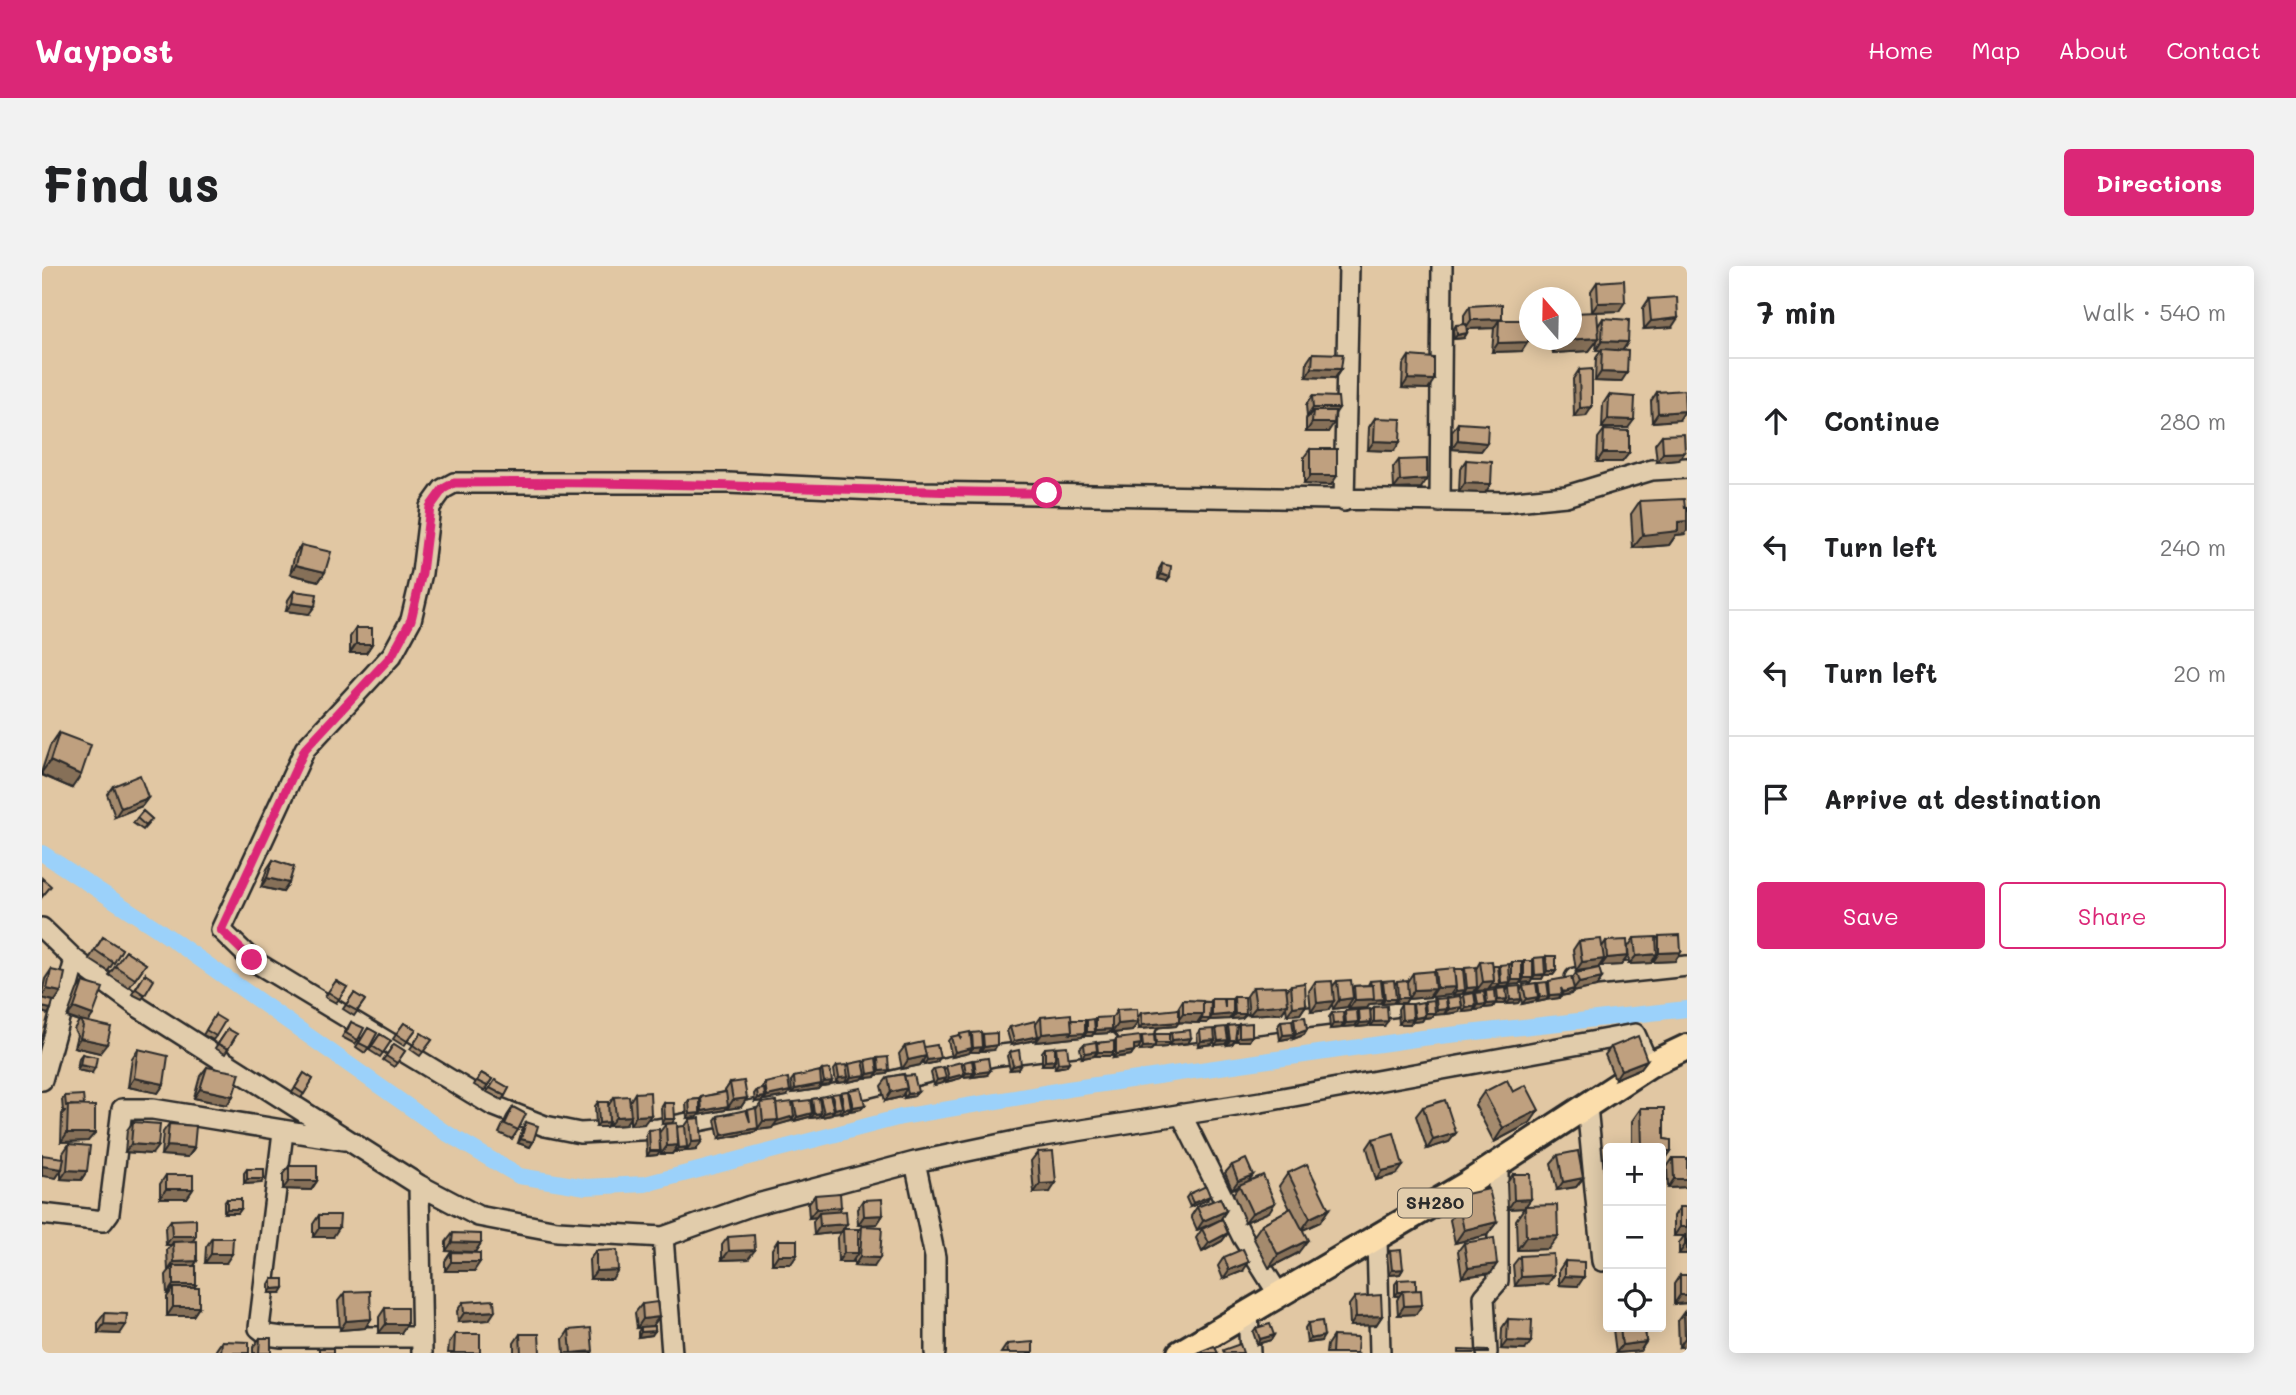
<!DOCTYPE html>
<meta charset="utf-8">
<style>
:root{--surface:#fff;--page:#f2f2f2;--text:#202124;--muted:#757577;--line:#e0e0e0;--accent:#db2777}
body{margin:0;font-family:Mali,sans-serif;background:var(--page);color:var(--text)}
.controls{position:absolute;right:21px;bottom:21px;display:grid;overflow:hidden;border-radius:7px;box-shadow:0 4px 18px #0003}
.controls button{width:63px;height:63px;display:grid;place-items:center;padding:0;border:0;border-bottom:2px solid var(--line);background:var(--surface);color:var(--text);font:35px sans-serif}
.compass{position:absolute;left:1477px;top:21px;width:63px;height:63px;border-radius:50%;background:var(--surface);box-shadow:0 4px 18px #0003;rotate:340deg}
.stop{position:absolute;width:21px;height:21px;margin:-16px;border:5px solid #db2777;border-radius:50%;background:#fff}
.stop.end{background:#db2777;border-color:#fff;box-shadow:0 2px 7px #0008}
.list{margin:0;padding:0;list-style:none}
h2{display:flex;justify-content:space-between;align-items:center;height:91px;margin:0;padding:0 28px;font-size:30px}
h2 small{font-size:23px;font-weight:400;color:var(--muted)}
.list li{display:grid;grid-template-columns:46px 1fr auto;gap:21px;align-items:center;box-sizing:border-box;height:126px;padding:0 28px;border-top:2px solid var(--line)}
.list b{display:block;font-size:26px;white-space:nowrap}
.list em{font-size:23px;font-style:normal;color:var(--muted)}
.actions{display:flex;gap:14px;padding:21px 28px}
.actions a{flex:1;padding:16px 0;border:2px solid var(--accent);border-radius:7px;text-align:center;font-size:24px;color:var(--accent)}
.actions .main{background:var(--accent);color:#fff}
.icon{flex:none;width:38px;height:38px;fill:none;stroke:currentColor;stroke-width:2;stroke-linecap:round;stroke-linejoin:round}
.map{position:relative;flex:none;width:1645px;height:1087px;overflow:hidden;border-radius:7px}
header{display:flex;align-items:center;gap:42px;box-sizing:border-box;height:98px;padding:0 35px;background:var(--accent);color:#fff}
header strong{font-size:33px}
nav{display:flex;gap:38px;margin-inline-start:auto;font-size:24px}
.intro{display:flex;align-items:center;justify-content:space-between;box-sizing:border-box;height:168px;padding:0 42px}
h1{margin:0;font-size:49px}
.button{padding:18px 32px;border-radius:7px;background:var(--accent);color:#fff;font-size:24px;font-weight:700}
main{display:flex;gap:42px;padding:0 42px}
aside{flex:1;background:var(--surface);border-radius:7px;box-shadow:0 4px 18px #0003}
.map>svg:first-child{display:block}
</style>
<header>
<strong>Waypost</strong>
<nav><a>Home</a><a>Map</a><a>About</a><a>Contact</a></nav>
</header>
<div class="intro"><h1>Find us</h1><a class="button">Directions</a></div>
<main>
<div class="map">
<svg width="1645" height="1087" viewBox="0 0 1645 1087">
<rect width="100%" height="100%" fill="#e1c7a3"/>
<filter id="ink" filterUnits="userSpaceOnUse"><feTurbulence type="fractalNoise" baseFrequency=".0143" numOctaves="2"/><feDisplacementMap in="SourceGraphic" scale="14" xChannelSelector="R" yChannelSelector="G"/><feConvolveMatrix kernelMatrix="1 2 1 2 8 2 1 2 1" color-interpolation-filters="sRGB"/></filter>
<g filter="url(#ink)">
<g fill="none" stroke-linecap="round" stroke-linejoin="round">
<path stroke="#9bd1fa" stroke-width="16" d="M0 587 114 662 401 865 477 910 544 921 603 918 859 851 1026 823 1380 772 1645 743"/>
<defs>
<path id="minor" d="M1302 235 1307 0
M1398 236 1400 0
M0 662 33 694 98 742 377 919 436 950 515 965 621 971 708 940 873 896 983 873 1219 836 1593 768 1605 795
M1533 712 1645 700
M1124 769 1382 737
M1066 776 951 790 823 822 616 863 538 867 503 860 450 839 210 694 179 664 263 483 350 389 369 354 380 307 388 241 401 223 412 217H686L875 226 1463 236 1524 230 1610 204 1645 202
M0 814 33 694
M1545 840 1560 995
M1139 848 1200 970 1237 1029
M241 866 217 1062 226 1069 240 1071H379
M873 896 893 991V1087
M377 919 380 1087
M0 948 61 955 67 947 80 843H111L302 874
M621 971 630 1087
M1335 973 1338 1087
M1206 1047 1208 1087
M1445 1087 1442 1031 1456 1015V899"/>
<path id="major" d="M1138 1087 1425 918 1607 799 1645 781"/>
</defs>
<use href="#minor" stroke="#2b2b2b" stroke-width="24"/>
<use href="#major" stroke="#2b2b2b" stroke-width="30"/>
<use href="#minor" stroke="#e1ccab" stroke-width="19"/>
<use href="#major" stroke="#fbddab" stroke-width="24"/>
</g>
<path fill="#a48a6d" stroke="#2b2b2b" stroke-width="2" d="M1555 16 1577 45 1550 46 1549 25Z
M1607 33 1630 61 1602 63 1601 42Z
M1428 40 1460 53 1459 54 1480 85 1450 86 1452 62 1425 63V67L1422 72 1412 73 1411 64 1414 59H1422V49Z
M1561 52 1586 76 1581 84 1579 116 1553 115 1554 92 1559 84H1554L1555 75 1547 85 1511 87 1509 74H1530L1556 60Z
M1271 87 1299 103 1293 112 1264 111 1265 96Z
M1367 90 1386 123 1360 122 1361 99Z
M1537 104 1544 150 1532 151 1531 113Z
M1615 126 1637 154 1610 156 1609 135Z
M1567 129 1586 162H1560L1561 138Z
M1270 130 1293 148 1286 166H1264V153L1266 151H1265L1264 139Z
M1333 152 1352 185 1326 184 1327 161Z
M1416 157 1445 177 1439 185 1410 183V166Z
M1562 164 1587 187 1580 196H1555L1556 172Z
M1620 169 1637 194 1615 196 1613 178Z
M1268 183 1289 219 1262 218V191Z
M1357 194 1379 222 1352 223 1351 202Z
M1424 194 1443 227 1417 226 1418 203Z
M1598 235 1643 268 1634 269 1627 279 1591 282 1589 248Z
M259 279 283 306 277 315 248 308 253 288Z
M1120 298 1125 315 1116 313 1117 303Z
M252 325 267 348 244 345 246 334Z
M314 362 330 378 324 387H308V371Z
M17 467 30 522 0 509V504L8 480Z
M71 520 106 532 100 540 73 551 65 528Z
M101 545 110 553 101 564 91 557Z
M231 594 247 617 241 626 219 621 225 603Z
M1617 670 1639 686 1633 695 1611 696V694L1609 697 1587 698 1586 681 1592 672 1614 674Z
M61 671 80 683 66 705 47 693Z
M1537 675 1560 681 1564 675 1586 690 1579 699 1559 700V697L1556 702 1554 721 1530 726 1529 728 1518 730 1517 732 1505 733 1504 734 1495 736V733L1493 735 1480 738 1479 731 1476 737 1465 738 1464 734 1462 738H1453L1451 741 1442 742V741L1441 743 1433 744V742L1431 745 1421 746 1419 733 1422 729H1433L1434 727 1442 728 1444 725H1453L1455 723 1465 724 1467 721 1479 723 1481 719H1494L1496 717H1505L1507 715 1530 713 1534 707 1553 703 1534 705 1531 684Z
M84 685 104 698 87 722 67 709Z
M1504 690 1514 705 1511 709H1502L1500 713H1490L1488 716 1479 717V715L1477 718H1467L1465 721H1456V720L1454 722H1447L1446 724 1434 725V723L1432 726 1422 727V726L1420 728 1411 729 1410 725 1408 729 1389 731 1388 729 1387 731 1366 733 1365 721 1366 732 1363 737H1353V734L1351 737 1340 738 1339 735 1338 737 1328 738 1325 742 1307 743V738L1305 741 1291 743 1290 738 1286 744 1269 746 1267 725 1273 716 1290 721 1295 715 1310 723 1312 720 1326 719 1328 715 1339 718 1341 715 1353 718 1355 715 1365 716 1371 707 1392 706 1393 704 1412 703 1422 705 1423 702 1434 703 1438 696 1451 700 1456 701 1458 699 1467 700 1470 696 1480 698 1482 695H1490L1492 692 1502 694Z
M9 704 13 735 9 734V743L6 748 0 746V727L3 713Z
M103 708V729L100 733 90 728Z
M294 715 305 721 294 737 283 731Z
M41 716 46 756 58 787 32 781 35 769 32 763 37 755 25 751 35 724Z
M1249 719 1264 739 1258 748 1245 749 1244 741 1240 747 1207 749 1205 730 1211 721 1244 725Z
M312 727 323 734 312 750 301 743Z
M1192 731 1204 748 1200 752 1189 753V750L1187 753 1167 754 1165 757H1157V754L1155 757 1137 756 1134 760 1097 763 1096 756 1090 765 1070 767V763L1067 767 1051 768 1050 770H1042V768L1040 771 994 776V773L993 774 969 779 965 765 968 761 994 758 999 751 1043 756 1045 754H1052L1054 752H1070L1075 744 1096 751 1099 747 1135 744 1141 734 1168 736 1170 733 1182 735 1183 733H1190Z
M1405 732 1417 746 1404 748V745L1402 748H1392L1390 751 1382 752 1380 755 1370 756V755L1368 758H1357L1356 743 1359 738 1370 739 1371 738 1382 737 1383 735 1392 736 1394 733 1404 734Z
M1332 741 1342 760H1329L1328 746Z
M1317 744 1326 760 1315 761 1314 758 1313 760 1301 761V759L1299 762 1288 763 1287 751 1290 747H1301L1303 745 1315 747Z
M173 749 174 770 171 774 161 769Z
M1252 752 1265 764 1262 769 1251 773V770L1249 772 1238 774 1236 760 1239 755H1250Z
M309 756 316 774 313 778 300 771Z
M362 757 374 763 362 780 351 773Z
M1197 758 1210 770 1207 775H1194V769L1193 774 1190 778 1185 779 1184 776 1183 778 1173 779 1172 775 1170 778 1156 780 1155 768 1158 764 1172 765 1174 762 1184 763 1186 760 1194 761Z
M326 762 335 767 323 787 314 781Z
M186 763 195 768 183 788 173 782Z
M1129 766 1149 772 1146 777 1126 778 1124 781 1111 782 1109 784 1098 785 1097 781 1096 783H1092L1089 789 1071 792V787L1069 790H1053V788L1052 790 1040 792 1038 782 1042 778 1054 779 1055 777 1072 776 1074 773 1099 772 1100 770H1112L1113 768 1127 769Z
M379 767 390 774 378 790 368 783Z
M930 767 940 770 941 768 952 784 939 785V783L937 786H928V785L927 787 910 791 906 775 909 771 917 770 918 768 928 770Z
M338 768 349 775 338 791 327 784Z
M352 778 363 785 352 801 341 794Z
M863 780 882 781 895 796 882 799 881 794 878 799 860 803 857 788Z
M1014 781 1027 796 1024 800 1013 802 1012 796 1010 799H1000V786L1003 782 1013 783Z
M1569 781 1605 794 1599 802 1573 813 1563 789Z
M96 783 122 818 116 827 86 821 90 792Z
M968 786 979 798 976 803 968 804 965 790Z
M40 788 50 807 35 804 37 792Z
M836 792 847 804 844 808 834 809 833 811 823 812V810L820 813 806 816 805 812 803 816 794 817 792 804 795 800 805 801 807 798 822 797 824 794H834Z
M932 794 945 809 930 811V808L929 810 921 811 920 810 919 812 904 816 903 813 901 817 892 819 889 807 892 803 902 804 904 800 919 799 922 796H930Z
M165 801 185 839 152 832 158 810Z
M780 804 787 819 779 820 776 823 750 827 749 815 752 811 778 807Z
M262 807 271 813 259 832 250 827Z
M439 807 450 813 442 825 432 819Z
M862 808 872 830 862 832V827L859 831 843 835 839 820 846 811Z
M453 814 467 822 460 834 445 826Z
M688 817 705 832 699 841 685 843 684 842 683 844 657 849 655 851 645 852 644 838 647 834 657 833 659 831 682 826Z
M723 817 745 830 722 834V833L720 835 713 836 712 828 715 824 720 823V822Z
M807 824 823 839 819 843 807 845V844L806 846 799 847 798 844 797 846 790 847 789 849 779 851 778 848 776 851 769 852 768 849 767 851 752 855 751 852 749 855 732 859 730 862 715 864 713 866 677 873 673 854 676 850 705 846 706 844H714L719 837 750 839 752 836H768L770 833 788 830 790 828 797 829 799 826 806 825Z
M1442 826 1488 857 1452 876 1433 839Z
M593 827 602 858 588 859V851L583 859 567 860 566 840 572 831 588 835Z
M23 830 42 840 46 875 19 876 20 848 23 845H21L20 834Z
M556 836 564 861H554L553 840Z
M622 837 630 857 620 858 619 842Z
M471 841 476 864 470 873 457 867 465 850Z
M1381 841 1414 867 1407 876 1385 883 1374 850Z
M1599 842H1622V873L1629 874V885L1620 898H1619V882H1590V855Z
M648 853 654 884 644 885V882L642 885 633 886V883L630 888H619L617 867 624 858 635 861 643 860Z
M91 856 110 888 83 886 85 864Z
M484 856 491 876 488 881 476 877 481 861Z
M127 858 152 882 146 891 119 889 121 866Z
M607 864 618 885 615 889 605 890 604 868Z
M1331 873 1355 908 1334 914 1325 882Z
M27 878 45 905 39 914 19 913V904L14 912 21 892V887Z
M996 886 1008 926 992 927 989 895Z
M1516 889 1541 912 1534 921 1515 924 1509 897Z
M1631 892H1645V921L1626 922 1625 901Z
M1190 899 1211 909 1206 915 1227 946 1203 956 1191 928 1196 921 1190 923 1183 907Z
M247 900 275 915 269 924 241 923V908Z
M205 903 219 917 202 918V907Z
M1246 907 1278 956 1260 964 1256 987 1227 1002 1211 971 1220 958 1248 943 1237 920Z
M1471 908 1489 933 1483 940 1506 983 1475 984 1474 954 1482 942 1466 943 1465 917Z
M124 909 151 923 145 932H118V918Z
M1147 928 1165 934 1148 941 1144 932Z
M773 929 799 941 795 946 805 958 799 966 772 969 771 956 774 951 767 952 766 938Z
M1420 929 1455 956 1445 969 1413 977 1408 954 1412 948 1411 942Z
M1178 932 1184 945 1178 954 1180 953 1186 967 1180 975 1160 986 1154 972 1160 963 1177 954 1155 964 1149 950 1155 941Z
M185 933 199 943 196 947H182V937Z
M821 934 841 949 835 958 816 959 815 943Z
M1638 941H1645V988H1637V977L1642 970H1632V950Z
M277 949 291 971H271V958Z
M129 954 151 975 155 995 152 1000V1022L157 1041 151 1050H125V1031L127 1028H125L124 1009 127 1005H126L125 984 129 979H124L123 962Z
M820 960 832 1001 812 1000V993L810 996H796L795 972 801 963 816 965Z
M411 967 439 977 433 986 404 985V976Z
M686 971 706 993 680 994V979Z
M170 972 184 997H163L164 981Z
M736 974 749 998H730V983Z
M1422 977 1449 1007 1420 1011 1416 985Z
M554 985 570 1013H548L547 994Z
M1348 985 1361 1003 1358 1008 1347 1009 1345 989Z
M409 986 432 1005H403V995Z
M1478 990 1506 1018 1473 1020 1471 999Z
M1182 991 1201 1005 1181 1013 1176 1000Z
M1523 995 1536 1020 1517 1019V1004Z
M1638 1009 1645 1037 1632 1038V1018Z
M230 1013 239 1027H227V1018Z
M1356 1014 1374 1024V1048L1356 1049 1355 1034 1357 1030H1353V1018Z
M303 1026 329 1053 323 1062 298 1064 296 1035Z
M1313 1031 1340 1050 1334 1059 1308 1060 1307 1039Z
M421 1036 447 1054 416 1056 415 1045Z
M600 1038 617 1051 611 1060 610 1069 596 1071V1066L599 1061H602L595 1062 593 1047Z
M343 1042 359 1067H337V1051Z
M1642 1046 1645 1080 1637 1081 1636 1054Z
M63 1047 78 1068 56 1067V1056Z
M1466 1053 1483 1084 1459 1083 1460 1062Z
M1266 1057 1279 1075 1265 1077 1263 1062Z
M1573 1061H1603L1604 1076 1598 1085 1574 1087 1571 1063Z
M1214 1062 1232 1069 1229 1074 1215 1078 1211 1066Z
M527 1064 550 1087H522L521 1073Z
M413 1068 438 1087H406L407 1077Z
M478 1068 498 1087H472V1077Z
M1291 1070 1315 1087H1284L1285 1079Z
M218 1072 229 1087H211V1081Z
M180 1075 207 1087H173L174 1084Z
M965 1078 991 1087H959Z"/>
<path fill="#867059" stroke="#2b2b2b" stroke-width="2" d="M1583 36 1577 45 1550 46 1556 37Z
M1636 52 1630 61 1602 63 1609 55Z
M1460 53 1457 57V54L1452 62 1423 63 1429 54Z
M1425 67 1422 72 1412 73 1415 69Z
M1557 72 1547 85 1511 87 1520 74Z
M1560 75 1586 76 1580 85 1554 84Z
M1486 76 1480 85 1450 86 1456 77Z
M1270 102 1299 103 1293 112 1264 111Z
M1559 106 1585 107 1579 116 1553 115Z
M1366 113 1392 114 1386 123 1360 122Z
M1550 141 1544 150 1532 151 1538 142Z
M1271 142H1297L1291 151 1271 145 1266 151H1265Z
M1643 145 1637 154 1610 156 1616 147Z
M1566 153 1592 154 1586 162H1560Z
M1270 157H1292L1286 166H1264Z
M1416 174 1445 177 1439 185 1410 183Z
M1332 175 1358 176 1352 185 1326 184Z
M1643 186 1637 194 1615 196 1621 187Z
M1561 187H1587L1580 196H1555Z
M1268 210H1295L1289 219 1262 218Z
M1385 213 1379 222 1352 223 1358 215Z
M1423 217 1449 218 1443 227 1417 226Z
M1645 255V265L1643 268 1634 269 1627 279 1591 282 1601 269 1636 256Z
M254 299 283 306 277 315 248 308Z
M1119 308 1128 311 1125 315 1116 313Z
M250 337 273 340 267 348 244 345Z
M314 378H330L324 387H308Z
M8 495 39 509 30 522 0 509V506Z
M106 532 100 540 73 551 79 542Z
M225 612 247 617 241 626 219 621Z
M1639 686 1633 695 1611 696 1617 687Z
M1615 688 1609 697 1587 698 1594 690Z
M1586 690 1579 699 1559 700 1565 692Z
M1562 693 1556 702 1534 705 1540 696Z
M1505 705H1514L1511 709H1502L1500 713H1490L1488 716 1479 717 1482 712H1491L1493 709H1502Z
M1560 712 1554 721 1530 726 1537 717Z
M1470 714H1480L1477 718 1467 719Z
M1452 715 1446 724 1434 725 1441 716Z
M1468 716 1465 721H1456L1459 717Z
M1450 718H1458L1454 722 1447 723Z
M1414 721 1408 729 1389 731 1395 722Z
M1435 721 1432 726 1422 727 1425 722Z
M5 723 19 726 13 735 0 733V730Z
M1393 723 1387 731 1366 733 1372 724Z
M1532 723 1529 728 1518 730 1517 732 1505 734 1508 729 1520 728 1521 726Z
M1423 724 1420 728 1411 729 1414 725Z
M1507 730 1504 734 1495 736 1498 731Z
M1496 731 1493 735 1480 738 1484 733Z
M1311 732 1305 741 1291 743 1297 734Z
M1356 732H1366L1363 737H1353Z
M1341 733 1338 737 1328 738 1325 742 1307 743 1313 734Z
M1343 733H1354L1351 737 1340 738Z
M1465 733 1462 738H1453L1451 741 1442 742 1445 738 1454 737 1456 734Z
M1479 733 1476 737 1465 738 1468 734Z
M1292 735 1286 744 1269 746 1275 737Z
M1246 738 1240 747 1207 749 1214 741Z
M1444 738 1441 743 1433 744 1436 739Z
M1264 739 1258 748 1245 749 1251 741Z
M1434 740 1431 745 1421 746 1424 742Z
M0 741 9 743 6 748 0 746Z
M1420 741 1417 746 1404 748 1407 743Z
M32 742 51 749 45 758 38 754 37 755 25 751Z
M1405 743 1402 748 1392 749 1395 744Z
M1384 747H1393L1390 751 1382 752 1380 755 1370 756 1373 752 1382 751Z
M1141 748H1161L1155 757 1137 756 1134 760 1097 763 1100 759 1135 756Z
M1191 748 1187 753 1167 754 1165 757H1157L1160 753H1168L1170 750Z
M1193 748H1204L1200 752 1189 753Z
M1371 753 1368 758H1357L1360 754Z
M1346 755 1342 760H1329L1332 756Z
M1096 756 1090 765 1070 767 1076 758Z
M1316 756 1313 760 1301 761 1304 757Z
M1329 756 1326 760 1315 761 1318 757Z
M1302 757 1299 762 1288 763 1291 758Z
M1070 763 1067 767 1051 768 1054 764Z
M1265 764 1262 769 1251 773 1254 768Z
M1030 765 1043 767 1040 771 994 776 1000 768Z
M1045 766H1053L1050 770H1042Z
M1252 768 1249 772 1238 774 1241 769Z
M996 770 993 774 969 779 972 775Z
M1210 770 1207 775H1194L1197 771Z
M38 772 65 778 58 787 32 781Z
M1149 772 1146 777 1127 779 1130 774Z
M1173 774 1170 778 1156 780 1159 775Z
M1186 774 1183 778 1173 779 1176 775Z
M1188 774H1193L1190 778 1185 779Z
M1114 777H1127L1124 781 1111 782 1109 784 1098 785 1101 781 1112 780Z
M1099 778 1096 783 1089 784 1092 779Z
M955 779 952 784 939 785 942 781Z
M940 781 937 786H928L931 782Z
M930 782 927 787 910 791 913 786Z
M1055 785 1052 790 1040 792 1043 787Z
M1092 785 1089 789 1071 792 1074 788Z
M1056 786H1072L1069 790H1053Z
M884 790 878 799 860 803 866 794Z
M898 792 895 796 882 799 885 794Z
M1013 794 1010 799H1000L1003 795Z
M1605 794 1599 802 1573 813 1579 804Z
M1027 796 1024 800 1013 802 1016 797Z
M979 798 976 803 968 804 971 800Z
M38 799 53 802 50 807 35 804Z
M847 804 844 808 834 809 837 805Z
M948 805 945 809 930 811 934 807Z
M836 806 833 811 823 812 826 808Z
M932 806 929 810 921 811 924 807Z
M922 808 919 812 904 816 907 812Z
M824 809 820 813 806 816 809 811Z
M806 811 803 816 794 817 797 812Z
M92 812 122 818 116 827 86 821Z
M904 812 901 817 892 819 895 814Z
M790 815 787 819 779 820 782 816Z
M779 818 776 823 750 827 753 823Z
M865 822 859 831 843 835 849 826Z
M158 823 191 830 185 839 152 832Z
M748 825 745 830 722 834 725 830Z
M876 826 872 830 862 832 866 828Z
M723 831 720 835 713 836 716 832Z
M705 832 699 841 685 843 691 834Z
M823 839 819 843 807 845 811 841Z
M686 840 683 844 657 849 660 845Z
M800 841 797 846 790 847 793 843Z
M809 842 806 846 799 847 802 843Z
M792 844 789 849 779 851 782 847Z
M1497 844 1488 857 1452 876 1461 862Z
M658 847 655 851 645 852 648 848Z
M770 847 767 851 752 855 755 851Z
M779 847 776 851 769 852 772 848Z
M609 849 602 858 588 859 594 850Z
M589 850 583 859 567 860 574 851Z
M752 850 749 855 732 860 735 855Z
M623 853H633L630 857 620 858Z
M736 854 730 862 715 864 721 855Z
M567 856 564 861H554L557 857Z
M716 862 713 866 677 873 680 869Z
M25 867H53L46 875 19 876Z
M1414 867 1407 876 1385 883 1391 874Z
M479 873 491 876 488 881 476 877Z
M660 875 654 884 644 885 650 876Z
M89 878 116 880 110 888 83 886Z
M636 879 630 888H619L625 880Z
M125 880 152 882 146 891 119 889Z
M645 881 642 885 633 886 637 882Z
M608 885H618L615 889 605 890Z
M1619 885H1629L1620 898H1619Z
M0 900 20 903 14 912 0 910Z
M1361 900 1355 908 1334 914 1340 905Z
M25 904 45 905 39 914 19 913Z
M1211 909 1204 918 1197 919 1196 921 1190 923 1196 915Z
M1541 912 1534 921 1515 924 1521 916Z
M205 913H222L219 917 202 918Z
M1632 913H1645V921L1626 922Z
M247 915H275L269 924 241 923Z
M1014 917 1008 926 992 927 998 918Z
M124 923H151L145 932H118Z
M1168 930 1165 934 1148 941 1151 937Z
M1489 933 1482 942 1466 943 1472 934Z
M1233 937 1227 946 1203 956 1210 947Z
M799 941 793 950 777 947 774 951 767 952 774 943Z
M185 943H199L196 947H182Z
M1287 943 1278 956 1259 965 1268 952Z
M1184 945 1178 954 1155 964 1161 955Z
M841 949 835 958 816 959 822 950Z
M1455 956 1445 969 1413 977 1422 964Z
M805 958 799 966 772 969 778 960Z
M1638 961H1645V970H1632Z
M277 962H297L291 971H271Z
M1186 967 1180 975 1160 986 1167 977Z
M130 970H154L148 979 131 976 129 979H124Z
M1516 970 1506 983 1475 984 1484 971Z
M1266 974 1256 987 1227 1002 1236 989Z
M410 976 439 977 433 986 404 985Z
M1643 979H1645V988H1637Z
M713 984 706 993 680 994 687 985Z
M802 987H816L810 996H796Z
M169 988H190L184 997H163Z
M736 989H755L749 998H730Z
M818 991 838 992 832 1001 812 1000Z
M155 995 149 1004 131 1000 127 1005H126L132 996Z
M409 996H438L432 1005H403Z
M1207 996 1201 1005 1181 1013 1187 1004Z
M1455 998 1449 1007 1420 1011 1426 1002Z
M1361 1003 1358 1008 1347 1009 1350 1004Z
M576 1004 570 1013H548L554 1005Z
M1512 1009 1506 1018 1473 1020 1479 1011Z
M1523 1010 1542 1011 1536 1020 1517 1019Z
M131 1019H154L148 1027 131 1022 127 1028H125Z
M242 1022 239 1027H227L230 1023Z
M1356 1026H1360L1357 1030H1353Z
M1638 1029H1645V1037L1632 1038Z
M1380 1039 1374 1048 1356 1049 1362 1040Z
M131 1041H157L151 1050H125Z
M453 1045 447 1054 416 1056 422 1047Z
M1340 1050 1334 1059 1308 1060 1314 1051Z
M617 1051 610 1060 595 1062 601 1053Z
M329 1053 323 1062 298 1064 304 1055Z
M62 1058 84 1059 78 1068 56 1067Z
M344 1058H365L359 1067H337Z
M613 1065 610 1069 596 1071 599 1066Z
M1232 1069 1229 1074 1215 1078 1218 1073Z
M1282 1070 1279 1075 1265 1077 1268 1073Z
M1643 1072H1645V1080L1637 1081Z
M1465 1075 1489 1076 1483 1084 1459 1083Z
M1604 1076 1598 1085 1574 1087 1580 1079Z"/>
<path fill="#bfa07f" stroke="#2b2b2b" stroke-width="2" d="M1582 14 1583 36 1556 37 1555 16Z
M1635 31 1636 52 1609 55 1607 33Z
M1460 38V53L1429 54 1428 40Z
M1555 46 1557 72 1520 74H1530V47Z
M1561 52 1587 54 1586 76 1560 75Z
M1457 54H1488L1486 76 1456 77Z
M1424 58 1425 67 1415 69 1414 59Z
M1560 83 1586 85 1585 107 1559 106Z
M1271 87 1301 88 1299 103 1270 102Z
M1367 90 1392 92V114L1366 113Z
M1550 103V141L1538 142 1537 104Z
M1642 124 1643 145 1616 147 1615 126Z
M1567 129 1593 131 1592 154 1566 153Z
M1270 130 1296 131 1297 142H1271Z
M1271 145H1293L1292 157H1270Z
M1333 152 1359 153 1358 176 1332 175Z
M1416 157 1446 159 1445 177 1416 174Z
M1562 164 1587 165V187H1561Z
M1642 168 1643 186 1621 187 1620 169Z
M1268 183H1295V210H1268Z
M1385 193V213L1358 215 1357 194Z
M1424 194 1450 196 1449 218 1423 217Z
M1642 233 1643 242H1645V255L1636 256V265L1601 269 1598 235Z
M259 279 289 286 283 306 254 299Z
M1120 298 1129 300 1128 311 1119 308Z
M252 325 275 328 273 340 250 337Z
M314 362H330V378H314Z
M17 467 49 479 39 509 8 495Z
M98 509 106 532 79 542 71 520Z
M101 545 110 553 104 560 95 552Z
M231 594 252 601 247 617 225 612Z
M0 612 9 620 0 631Z
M1638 669 1639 686 1617 687V670Z
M61 671 80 683 72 697 53 684Z
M1614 671 1615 688 1594 690 1592 672Z
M1559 673 1562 693 1540 696 1537 675Z
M1585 674 1586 690 1565 692 1564 675Z
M84 685 104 698 93 713 73 700Z
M1504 690H1514V705H1505Z
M1502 691 1503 708 1493 709 1492 692Z
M1450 695 1452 715 1441 716 1438 696Z
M1482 695H1491V712H1482Z
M1470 696H1480V714H1470Z
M1467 698 1468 716 1459 717 1458 699Z
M1451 700H1456L1458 718H1450L1452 715Z
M1434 701 1435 721 1425 722 1423 702Z
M1412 702 1414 721 1395 722 1393 704Z
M1557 702 1560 712 1537 717 1534 707Z
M1412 703H1421L1423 724 1414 725Z
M9 704 23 707 19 726 5 723Z
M1391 705 1393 723 1372 724 1371 707Z
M103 708 112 714 103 729 94 723Z
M1529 711 1532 723 1521 726 1519 722 1520 728 1508 729 1507 715Z
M1309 714 1311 732 1297 734 1295 715Z
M1339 714 1341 733 1330 734 1332 733 1331 719H1329L1328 715Z
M1352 714 1354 733H1343L1341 715Z
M1365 714 1366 732H1356L1355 715Z
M294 715 305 721 297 733 286 726Z
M1290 715 1292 735 1275 737 1273 716Z
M41 716 61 722 51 749 32 742Z
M1505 716 1507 730 1498 731 1496 717Z
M1263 717 1264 739 1251 741 1249 719Z
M1494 717 1496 731 1484 733 1481 719Z
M1331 719 1332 733 1313 734 1312 720Z
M1244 720 1246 738 1214 741 1211 721Z
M1478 720 1479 733 1468 734 1467 721Z
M1464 722 1465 733 1456 734 1455 723Z
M1453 724 1454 737 1445 738 1444 725Z
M1442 726 1444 738 1436 739 1434 727Z
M312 727 323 734 315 745 304 739Z
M1432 727 1434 740 1424 742 1422 729Z
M1418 730 1420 741 1407 743 1405 732Z
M1192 731H1203L1204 748H1193Z
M0 732 11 735 9 743 0 741Z
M1404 732 1405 743 1395 744 1394 733Z
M1170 733H1182L1183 742V733H1191V748L1170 750Z
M1141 734 1161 735V748H1141Z
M1392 734 1393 747H1384L1383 735Z
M1161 736H1169L1168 753H1160L1161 748Z
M1381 736 1383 750 1373 752 1371 738Z
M1359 738H1370L1371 753 1360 754Z
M1345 740 1346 755 1332 756V741Z
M1095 743 1096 756 1076 758 1075 744Z
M1137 743V756L1100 759 1099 747Z
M1328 743 1329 756 1318 757 1317 744Z
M1315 744 1316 756 1304 757 1303 745Z
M1301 746 1302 757 1291 758 1290 747Z
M1029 748 1030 765 1000 768 999 751Z
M173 749 183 755 174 770 164 764Z
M1070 751V763L1054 764V752Z
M1263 751 1265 764 1254 768 1252 752Z
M1052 753 1053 766H1045V754Z
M38 754 69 761 65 778 38 772 41 760Z
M1029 754H1043V767L1028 768 1030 765Z
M1250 754 1252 768 1241 769 1239 755Z
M993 755 996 770 972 775 968 761Z
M309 756 322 762 316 774 304 767Z
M362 757 374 763 365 775 354 768Z
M1210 757V770L1197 771V758Z
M1195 759 1193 774H1188L1186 760Z
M1184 761 1186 774 1176 775 1174 762Z
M326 762 335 767 327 782 317 777Z
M186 763 195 768 186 783 176 778Z
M1172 763 1173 774 1159 775 1158 764Z
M1148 764 1149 772 1130 774 1129 766Z
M928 766 930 782 913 786 909 771 917 769 919 773 918 768Z
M939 766 940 781 931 782 930 767Z
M379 767 390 774 381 786 371 779Z
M955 767V779L942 781 941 768Z
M338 768 349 775 341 787 330 780Z
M1113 768H1127V777H1114Z
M1112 769 1113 780 1101 781 1100 770Z
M1098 770 1099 778 1092 779V785L1074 788V773Z
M1596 770 1605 794 1579 804 1569 781Z
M1072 775V786H1056L1055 777Z
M881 776 884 790 866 794 863 780Z
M1054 776 1055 785 1043 787 1042 778Z
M352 778 363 785 355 797 344 790Z
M895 779 898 792 885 794 882 781Z
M1025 780 1027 796 1016 797 1014 781Z
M1013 781V794L1003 795V782Z
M96 783 126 790 122 818 92 812Z
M977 784 979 798 971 800 968 786Z
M40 788 55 791 53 802 38 799Z
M846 791 847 804 837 805 836 792Z
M834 792 836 806 826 808 824 794Z
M946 792 948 805 934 807 932 794Z
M930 794 932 806 924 807 922 796Z
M821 795 824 809 809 811 807 798Z
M919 796 922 808 907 812 904 800Z
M804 799 806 811 797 812 795 800Z
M165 801 198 807 191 830 158 823Z
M901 801 904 812 895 814 892 803Z
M788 803 790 815 782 816 780 804Z
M778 805 779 818 753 823 752 811Z
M262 807 271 813 262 828 253 822Z
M439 807 450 813 445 820 435 815Z
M862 808 865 822 849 826 846 811Z
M872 809 876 826 866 828 862 810Z
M746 812 748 825 725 830 723 817Z
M453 814 467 822 463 830 448 822Z
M1465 814 1471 826 1484 819 1497 844 1461 862 1442 826Z
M702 815 705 832 691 834 688 817Z
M819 822 823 839 811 841 807 824Z
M722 823 723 831 716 832 715 824Z
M806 825 809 842 802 843 799 826Z
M608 826 609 849 594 850 593 827Z
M684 826 686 840 660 845 659 831Z
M797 827 800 841 793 843 790 828Z
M41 829 42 839 24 840 23 830Z
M788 829 792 844 782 847 778 831Z
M587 830 589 850 574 851 572 831Z
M777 832 779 847 772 848 770 833Z
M658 833V847L648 848 647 834Z
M768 834 770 847 755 851 752 836Z
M1403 834 1414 867 1391 874 1381 841Z
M734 835 736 854 721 855 719 837Z
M556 836H566L567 856 557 857Z
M750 836 752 850 735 855V854H736L734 838Z
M622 837H632L633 853H623Z
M26 839 53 840V867H25Z
M471 841 484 848 476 864 463 858Z
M714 842 716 862 680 869 676 850 704 844 708 856 706 844Z
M1599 842H1622V873L1629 874V885H1619V882H1600Z
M658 852 660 875 650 876 648 853Z
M91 856 118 858 116 880 89 878Z
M484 856 496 860 491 876 479 873Z
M635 857 636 879 625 880 624 858Z
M127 858 154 860 152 882 125 880Z
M643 860 645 881 637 882 635 861Z
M617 863 618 885H608L607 864Z
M1352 867 1361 900 1340 905 1331 873Z
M27 878 48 880 45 905 25 904Z
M1011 885 1014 917 998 918 996 886Z
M1536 885 1541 912 1521 916 1516 889Z
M0 889 22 892 20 903 0 900Z
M1631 892H1645V913H1632Z
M1204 893 1211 909 1196 915 1190 899Z
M1265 898 1287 943 1268 952 1246 907Z
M247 900H275V915H247Z
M205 903H222V913H205Z
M1471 908H1488L1489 933 1472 934Z
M124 909H151V923H124Z
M1221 909 1233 937 1210 947 1197 919Z
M1164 920 1168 930 1151 937 1147 928Z
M1447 923 1455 956 1422 964 1417 941 1423 940 1420 929Z
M798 927 799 941 774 943 773 929Z
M1178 932 1184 945 1161 955 1155 941Z
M185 933H199V943H185Z
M840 933 841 949 822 950 821 934Z
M1515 939 1516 970 1484 971 1483 940Z
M1638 941H1645V961H1638Z
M1249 942 1266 974 1236 989 1220 958Z
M804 945 805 958 778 960 777 947Z
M277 949H298L297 962H277Z
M154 953V970H130L129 954Z
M1180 953 1186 967 1167 977 1160 963Z
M820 960 840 961 838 992 818 991Z
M801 963H816V987H802Z
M411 967 439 968V977L410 976Z
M712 969 713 984 687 985 686 971Z
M1643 969H1645V979H1643Z
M170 972H191L190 988H169Z
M1452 972 1455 998 1426 1002 1422 977Z
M736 974H755V989H736Z
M155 975V995L132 996 131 976Z
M1201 983 1207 996 1187 1004 1182 991Z
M575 984 576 1004 554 1005V985Z
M1359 984 1361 1003 1350 1004 1348 985Z
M409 986 438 987V996H409Z
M1511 988 1512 1009 1479 1011 1478 990Z
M1523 995 1542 996V1011L1523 1010Z
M131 1000H154V1019H131Z
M1638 1009H1645V1029H1638Z
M230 1013H242V1022L230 1023Z
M1374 1013V1024L1356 1026V1014Z
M131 1022H157V1041H131Z
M1379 1024 1380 1039 1362 1040 1361 1025Z
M328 1025 329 1053 304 1055 303 1026Z
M1339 1029 1340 1050 1314 1051 1313 1031Z
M452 1034 453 1045 422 1047 421 1036Z
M615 1036 617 1051 601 1053 600 1038Z
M343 1042H365V1058H344Z
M1642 1046H1645V1072H1643Z
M63 1047 85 1048 84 1059 62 1058Z
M1466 1053 1490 1054 1489 1076 1465 1075Z
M1280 1055 1282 1070 1268 1073 1266 1057Z
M1228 1058 1232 1069 1218 1073 1214 1062Z
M613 1060V1065L599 1066V1061Z
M1578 1061H1603L1604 1076 1580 1079Z
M549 1062 551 1085 529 1087 527 1064Z
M413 1068H438V1087H412Z
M478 1068H497L498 1087H479Z
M1291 1070 1316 1071 1315 1087H1290Z
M218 1072H229V1087H217Z
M180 1075 207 1076V1087H179Z
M991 1076V1087H966L965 1078Z
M1198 1078 1201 1087H1182L1181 1084Z
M1172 1080 1176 1087H1155Z
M277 1082H291V1087H277Z
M1417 1084 1446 1085V1087H1417Z"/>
</g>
<g fill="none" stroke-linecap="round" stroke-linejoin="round" filter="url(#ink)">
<path stroke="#db2777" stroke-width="9" d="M210 694 179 664 263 483 350 389 369 354 380 307 388 241 401 223 412 217C610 214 807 226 1005 227"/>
</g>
<g text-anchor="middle" stroke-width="5" stroke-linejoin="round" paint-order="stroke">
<rect fill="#e1ccab" stroke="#625b51" stroke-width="2" x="1356" y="922.5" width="74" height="29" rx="5"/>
<g font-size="18" font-weight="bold" fill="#2b2b2b">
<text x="1393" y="943">SH280</text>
</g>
</g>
</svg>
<div class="controls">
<button>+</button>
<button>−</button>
<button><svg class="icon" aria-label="locate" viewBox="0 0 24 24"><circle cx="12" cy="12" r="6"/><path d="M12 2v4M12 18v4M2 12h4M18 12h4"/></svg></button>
</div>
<svg class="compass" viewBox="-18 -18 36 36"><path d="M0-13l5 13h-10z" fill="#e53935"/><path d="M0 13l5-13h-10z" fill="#757577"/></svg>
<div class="stop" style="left:1005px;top:227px"></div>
<div class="stop end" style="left:210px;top:694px"></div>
</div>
<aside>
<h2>7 min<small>Walk · 540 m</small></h2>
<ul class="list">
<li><svg class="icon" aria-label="ahead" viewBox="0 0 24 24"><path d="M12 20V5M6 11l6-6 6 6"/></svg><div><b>Continue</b></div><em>280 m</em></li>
<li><svg class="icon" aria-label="left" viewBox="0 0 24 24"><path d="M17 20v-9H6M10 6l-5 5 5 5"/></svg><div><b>Turn left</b></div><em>240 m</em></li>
<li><svg class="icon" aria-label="left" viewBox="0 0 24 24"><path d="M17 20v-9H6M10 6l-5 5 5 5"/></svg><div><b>Turn left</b></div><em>20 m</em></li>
<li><svg class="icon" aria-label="arrive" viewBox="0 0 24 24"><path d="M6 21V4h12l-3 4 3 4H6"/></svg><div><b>Arrive at destination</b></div></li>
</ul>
<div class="actions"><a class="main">Save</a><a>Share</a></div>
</aside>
</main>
